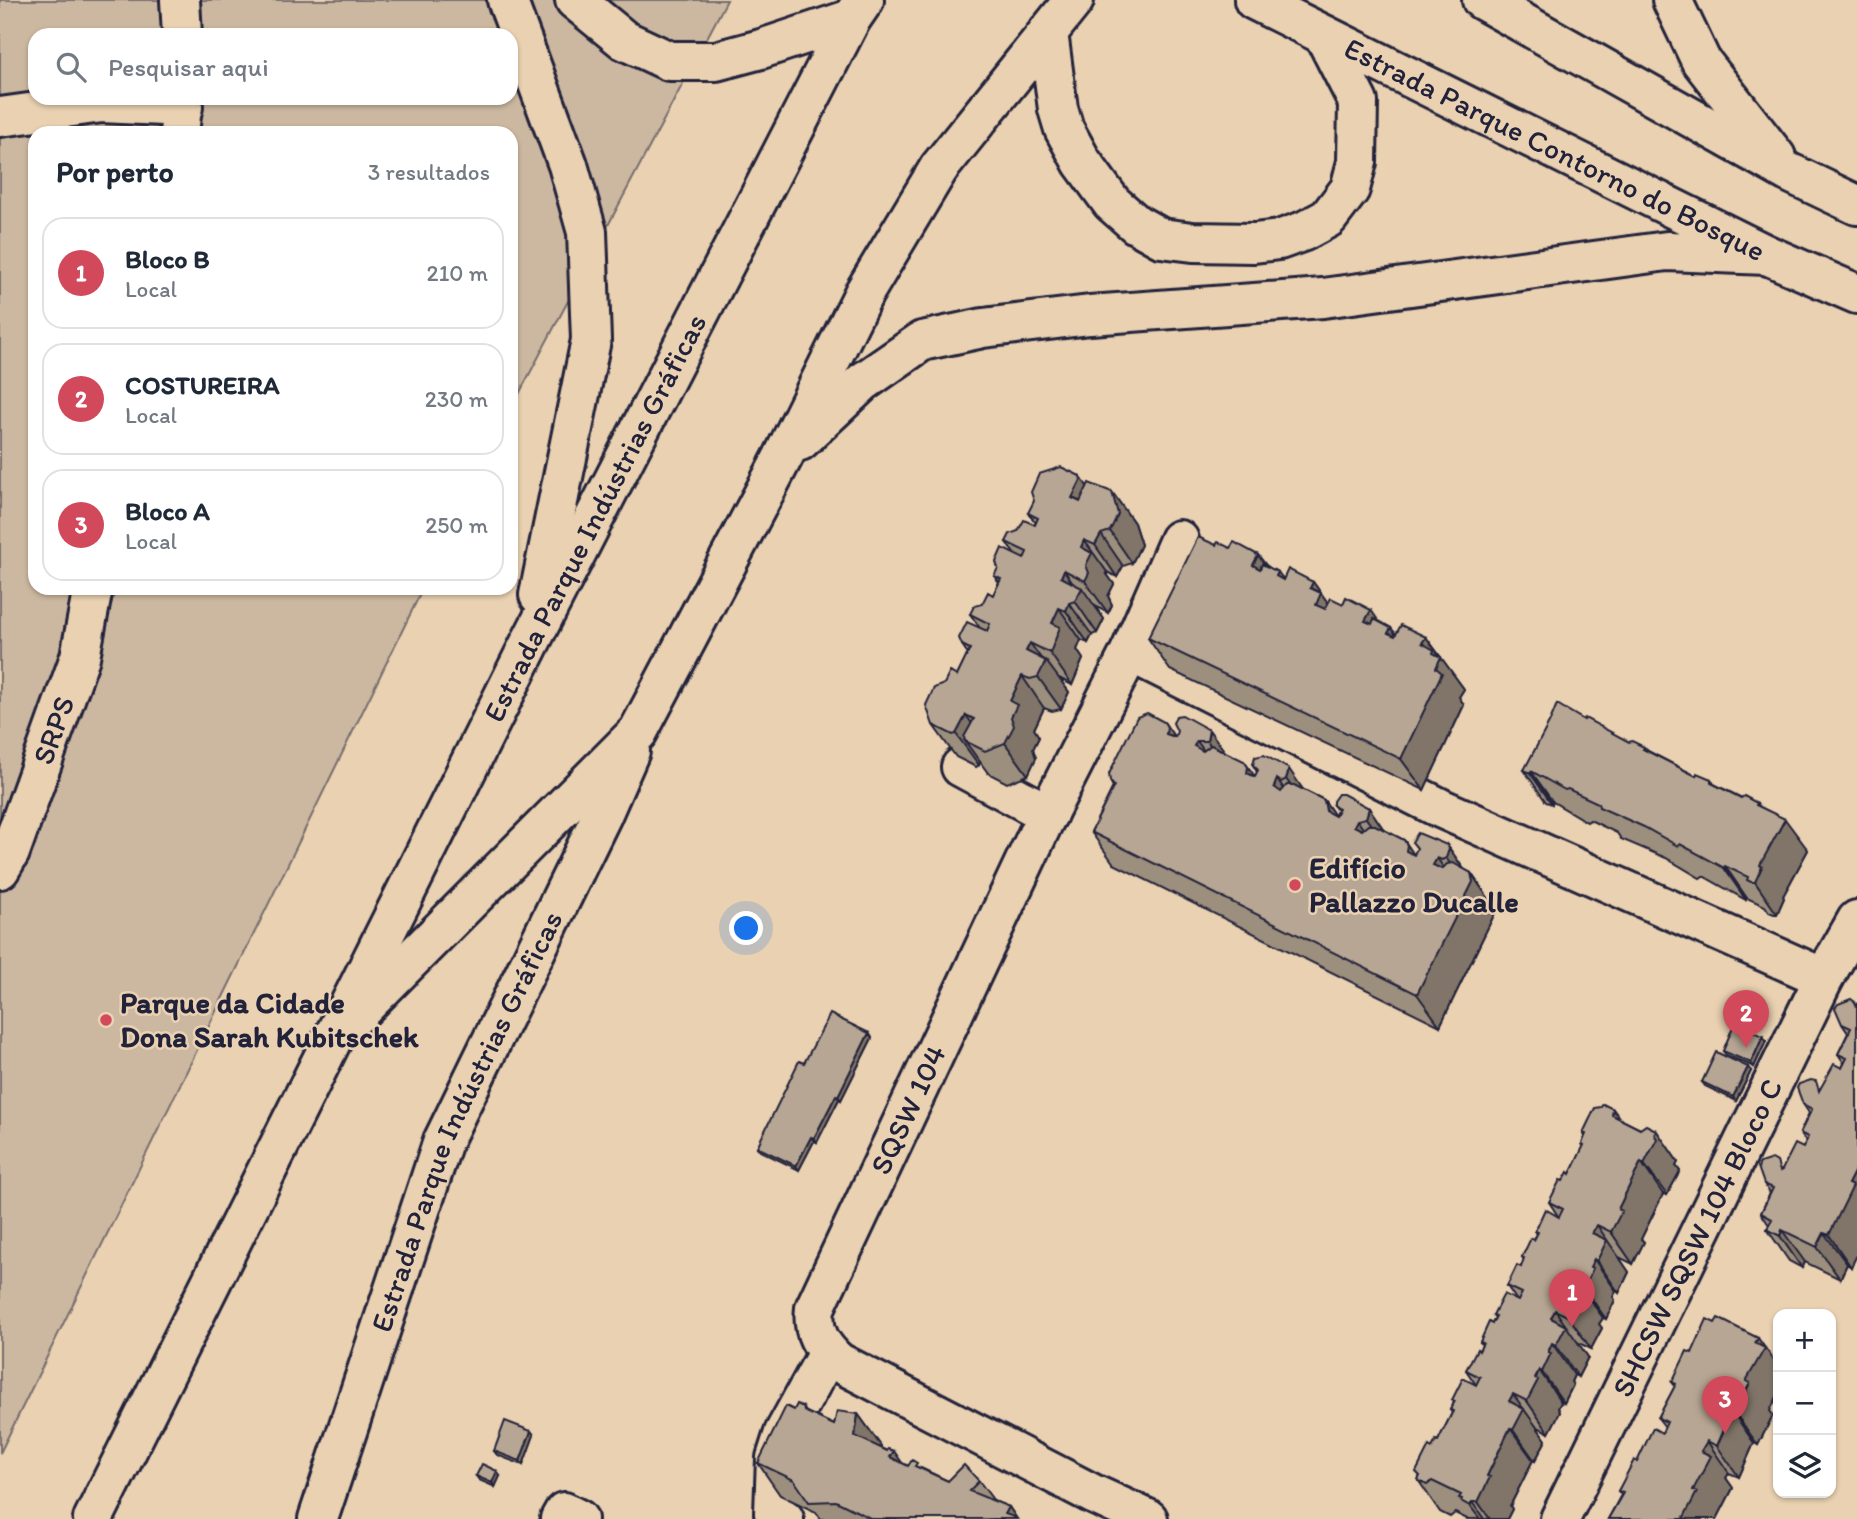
<!DOCTYPE html>
<html lang="pt">
<meta charset="utf-8">
<style>
:root{--surface:#fff;--page:#f6f6f7;--text:#1f2937;--muted:#747a83;--line:#e0e1e3;--accent:#d1495b}
body{margin:0;font-family:Itim,sans-serif;background:var(--page);color:var(--text)}
.controls{position:absolute;right:21px;bottom:21px;display:grid;overflow:hidden;border-radius:14px;box-shadow:0 2px 5px #0004}
.controls button{width:63px;height:63px;display:grid;place-items:center;padding:0;border:0;border-bottom:2px solid var(--line);background:var(--surface);color:var(--text);font:35px sans-serif}
.you{position:absolute;left:747px;top:929px;width:24px;height:24px;margin:-18px;border:5px solid #fff;border-radius:50%;background:#1a73e8;box-shadow:0 0 0 10px #1a73e833}
.badge{display:grid;place-items:center;width:46px;height:46px;border-radius:50%;background:var(--accent);color:#fff;font-size:23px;font-weight:700}
.pin{position:absolute;translate:-50% -58px;filter:drop-shadow(0 2px 4px #0008)}
.pin::after{content:'';position:absolute;top:37px;width:24px;height:21px;background:inherit;clip-path:polygon(0 0,100% 0,50% 100%)}
.list{margin:0;padding:0;list-style:none}
h2{display:flex;justify-content:space-between;align-items:center;height:91px;margin:0;padding:0 28px;font-size:30px}
h2 small{font-size:23px;font-weight:400;color:var(--muted)}
.list li{display:grid;grid-template-columns:46px 1fr auto;gap:21px;align-items:center;box-sizing:border-box;height:112px;margin:0 14px 14px;padding:0 14px;border:2px solid var(--line);border-radius:21px}
.list b{display:block;font-size:26px;white-space:nowrap}
.list p{margin:0;font-size:23px;white-space:nowrap;color:var(--muted)}
.list em{font-size:23px;font-style:normal;color:var(--muted)}
.icon{flex:none;width:38px;height:38px;fill:none;stroke:currentColor;stroke-width:2;stroke-linecap:round;stroke-linejoin:round}
.map{position:relative;flex:none;width:1857px;height:1519px;overflow:hidden}
.search{position:absolute;background:var(--surface);box-shadow:0 2px 5px #0004;left:28px;top:28px;width:490px;height:77px;display:flex;align-items:center;gap:18px;box-sizing:border-box;padding:0 24px;border-radius:21px;color:var(--muted);font-size:26px}
.panel{position:absolute;background:var(--surface);box-shadow:0 2px 5px #0004;left:28px;top:126px;width:490px;height:469px;border-radius:21px}
.map>svg:first-child{display:block}
</style>
<div class="map">
<svg width="1857" height="1519" viewBox="0 0 1857 1519">
<rect width="100%" height="100%" fill="#e9d1b1"/>
<filter id="ink" filterUnits="userSpaceOnUse"><feTurbulence type="fractalNoise" baseFrequency=".0143" numOctaves="2"/><feDisplacementMap in="SourceGraphic" scale="14" xChannelSelector="R" yChannelSelector="G"/><feConvolveMatrix kernelMatrix="1 2 1 2 8 2 1 2 1" color-interpolation-filters="sRGB"/></filter>
<g filter="url(#ink)">
<path fill="#ccb8a0" stroke="#776d6e" stroke-width="2" fill-rule="evenodd" d="M0 0H727L511 409V133H35V588H423L0 1453ZM35 35H511V98H35Z"/>
<g fill="none" stroke-linecap="round" stroke-linejoin="round">
<defs>
<g id="minor">
<path d="M0 117 102 103 183 107"/>
<path d="M1130 652 1440 808 1824 978"/>
<path d="M961 767 1048 814"/>
<path d="M560 1519 564 1512 578 1519"/>
<path d="M784 1519 774 1513 776 1458 784 1433 828 1353"/>
<path id="s1" d="M1148 1519 1093 1494 838 1362C821 1346 812 1332 815 1308L1043 823 1130 652 1179 540"/>
<path id="s2" d="M1560 1519 1824 978 1857 920"/>
</g>
<g id="major">
<path d="M180 0 182 35"/>
<path d="M507 0 568 165 587 232 591 340 539 595"/>
<path d="M575 0 624 40 669 61H716L761 49 851 19"/>
<path id="s3" d="M1254 0 1767 255 1857 294"/>
<path d="M1482 0 1788 172 1857 205"/>
<path d="M1672 0 1701 61 1776 157"/>
<path d="M1048 32 1058 109 1064 129 1082 162 1112 203 1136 224 1161 238 1193 242 1254 243 1279 240 1304 231 1328 218 1350 189 1357 162 1358 102 1324 35"/>
<path d="M179 133 183 98"/>
<path d="M800 441 863 382 922 341 983 328 1090 315 1323 298 1667 251 1767 255"/>
<path id="s4" d="M0 869 10 852 80 657 93 588"/>
<path d="M356 1015 638 732 783 457 864 293 939 168 1074 0"/>
<path id="s5" d="M93 1519 529 645 851 19 864 0"/>
<path id="s6" d="M318 1519 443 1141 602 815 630 751"/>
</g>
</defs>
<use href="#minor" stroke="#22223b" stroke-width="44"/>
<use href="#major" stroke="#22223b" stroke-width="44"/>
<use href="#minor" stroke="#e9d1b1" stroke-width="38"/>
<use href="#major" stroke="#e9d1b1" stroke-width="38"/>
</g>
<path fill="#9d8f7e" stroke="#22223b" stroke-width="2" d="M1087 486 1112 492 1134 523 1141 545 1132 563 1123 566 1117 577 1107 572 1106 573 1114 584 1108 596 1112 605 1108 613 1095 606 1104 619 1097 633 1092 635 1088 643 1081 640 1077 650 1083 659 1072 685 1059 678 1069 692 1061 709 1052 711 1044 708 1034 729 1039 737 1033 749 1036 758 1028 775 1007 783 988 773 980 762 979 765 976 767 956 757 933 725 944 684 957 676 968 654 962 645 980 628 970 614 993 595 999 582 994 576 1015 555 1006 542 1035 525 1036 523 1028 513Z
M1230 548 1258 555 1266 565 1284 579 1313 582 1328 603 1379 621 1391 628 1396 634 1426 637 1464 689 1459 697 1464 705 1424 790 1170 670 1148 638Z
M1584 720 1629 742 1644 747 1648 751 1696 776 1711 779 1714 784 1760 807 1808 850 1783 896 1784 898 1777 914H1774L1769 912 1765 906 1747 898 1746 900 1703 876 1700 878 1666 858 1621 839 1617 833 1590 820 1587 822 1553 802 1552 804 1546 802 1524 770Z
M1209 730 1224 751 1255 776 1257 772 1253 765 1255 757 1304 790 1324 800 1335 816 1337 810 1333 805 1369 808 1384 830 1404 840 1414 855 1447 845 1464 869 1471 873 1493 905 1495 913 1440 1026 1114 864 1091 832 1113 787 1110 781 1175 737Z
M1857 1005 1851 1267 1847 1264 1840 1279 1805 1262 1802 1268 1789 1261 1767 1229 1769 1225 1761 1213 1770 1193 1764 1184 1782 1170 1803 1148 1806 1142 1800 1133 1809 1113 1803 1104 1842 1068 1844 1063 1838 1054 1848 1033 1842 1024Z
M869 1033 872 1038 841 1100 839 1099 817 1142 814 1141 799 1170 760 1151 757 1147 804 1063Z
M1763 1036 1766 1041 1754 1067 1726 1055 1723 1051Z
M1751 1071 1736 1101 1705 1086 1702 1082Z
M1613 1109 1620 1119 1640 1129 1656 1130 1678 1162 1676 1166 1680 1171 1667 1195 1663 1194 1641 1239 1644 1242 1633 1264 1619 1257 1629 1272 1619 1293 1616 1291 1613 1297 1615 1300 1606 1319 1603 1318 1599 1324 1602 1328 1591 1349 1577 1342 1588 1357 1578 1377 1574 1375 1571 1382 1573 1385 1564 1403 1561 1402 1558 1408 1560 1412 1549 1433 1536 1426 1546 1440 1535 1461 1533 1460 1510 1506 1512 1509 1507 1519H1467L1455 1513 1450 1517 1440 1512 1418 1480 1432 1448 1438 1441 1452 1413 1450 1410 1454 1402 1452 1400 1476 1385 1466 1370 1482 1345 1480 1342 1492 1324 1495 1318 1493 1315 1517 1301 1507 1286 1521 1267 1524 1260 1522 1257 1537 1234 1535 1231 1558 1216 1549 1202 1563 1181 1570 1174 1584 1147 1582 1144 1585 1136 1583 1133Z
M1672 1382 1770 1411 1773 1415 1758 1445 1754 1443 1739 1477 1729 1473 1726 1478 1733 1488 1717 1519H1608L1621 1495 1618 1491 1637 1462 1662 1433 1665 1427 1658 1418 1675 1386Z
M803 1407 806 1412 834 1425 858 1414 881 1446 880 1448 902 1463 908 1466 921 1468 948 1481H979L994 1501 1009 1507 1017 1519H821L816 1512 780 1495 758 1463Z
M531 1431 534 1435 523 1465 497 1455 494 1451Z
M476 1476H500L495 1487 479 1480Z"/>
<path fill="#807467" stroke="#22223b" stroke-width="2" d="M1080 476 1102 508 1104 512 1072 498Z
M1112 492 1134 523 1141 545 1132 563 1110 531Z
M1101 534 1123 566 1117 577 1095 545Z
M1084 540 1107 572 1106 573 1114 584 1108 596 1112 605 1108 613 1085 581 1086 565 1081 547Z
M1258 555 1280 587 1253 565Z
M1064 570 1079 593 1082 588 1104 619 1097 633 1075 601 1061 577Z
M1278 572 1301 604 1276 576Z
M1313 582 1344 625 1316 605 1310 588Z
M1069 603 1092 635 1088 643 1066 611Z
M1059 608 1081 640 1077 650 1083 659 1072 685 1050 653 1052 623Z
M1371 610 1393 642 1365 621Z
M1391 628 1414 660 1388 633Z
M1426 637 1464 689 1459 697 1464 705 1424 790 1401 759 1436 668 1422 643Z
M1030 643 1045 664 1046 661 1069 692 1061 709 1038 677 1026 651Z
M1022 676 1044 708 1034 729 1039 737 1033 749 1036 758 1028 775 1005 743 1011 717 1010 701Z
M966 715 988 747 965 741 980 762 979 765 956 734Z
M1164 722 1190 759 1166 734Z
M1209 730 1232 761 1229 772 1207 741Z
M1197 741 1220 773 1194 746Z
M1244 761 1266 792 1247 773Z
M1289 769 1311 801 1309 811 1286 779Z
M1531 771 1553 802 1552 804 1530 773Z
M1277 779 1300 811 1274 787Z
M1324 800 1346 832 1326 811Z
M1757 803 1778 832 1785 819 1808 850 1783 896 1784 898 1777 914 1755 882 1760 865 1756 805Z
M1369 808 1391 840 1389 850 1366 818Z
M1357 820 1379 851 1354 826Z
M1404 840 1429 877 1406 851Z
M1447 845 1469 877V889L1446 858Z
M1437 858 1459 890 1433 865Z
M1725 866 1747 898 1746 900 1724 868Z
M1471 873 1493 905 1495 913 1440 1026 1417 994Z
M869 1033 872 1038 841 1100 838 1096Z
M1763 1036 1766 1041 1754 1067 1751 1063Z
M1748 1067 1751 1071 1736 1101 1733 1097Z
M836 1095 839 1099 817 1142 814 1138Z
M1613 1109 1635 1140 1612 1115Z
M1656 1130 1678 1162 1676 1166 1680 1171 1667 1195 1644 1164Z
M811 1137 814 1141 799 1170 796 1166Z
M1641 1162 1663 1194 1641 1239 1644 1242 1633 1264 1611 1232 1618 1209Z
M1857 1166V1255L1851 1267 1829 1235 1848 1184Z
M1597 1225 1629 1272 1619 1293 1597 1261 1592 1233Z
M1782 1230 1805 1262 1802 1268 1780 1236Z
M1824 1233 1847 1264 1840 1279 1817 1247Z
M1594 1259 1616 1291 1613 1297 1615 1300 1606 1319 1584 1288Z
M1580 1286 1603 1318 1599 1324 1602 1328 1591 1349 1569 1317 1576 1294Z
M1555 1310 1588 1357 1578 1377 1556 1345 1551 1318Z
M1758 1338 1778 1366V1395L1770 1411 1773 1415 1758 1445 1735 1413 1746 1381 1755 1343Z
M1552 1343 1574 1375 1571 1382 1573 1385 1564 1403 1542 1372 1548 1352Z
M1539 1370 1561 1402 1558 1408 1560 1412 1549 1433 1527 1401Z
M1513 1394 1546 1440 1535 1461 1513 1430 1509 1401Z
M1732 1411 1754 1443 1739 1477 1717 1446Z
M858 1414 881 1446 878 1467 855 1436Z
M1510 1428 1533 1460 1510 1506 1512 1509 1507 1519H1490L1478 1502 1487 1476Z
M531 1431 534 1435 523 1465 520 1461Z
M1707 1441 1729 1473 1726 1478 1733 1488 1717 1519H1683L1693 1490 1701 1451Z
M894 1451 916 1483 890 1457Z
M497 1471 500 1476 495 1487 492 1483Z
M1472 1502 1484 1519H1480L1470 1506Z
M1009 1507 1017 1519H1009L1005 1514Z"/>
<path fill="#b7a693" stroke="#22223b" stroke-width="2" d="M1061 467 1080 476 1081 480 1072 498 1080 502 1089 483 1112 492 1118 514 1110 531 1101 534 1095 545 1084 540 1081 547 1092 553 1086 565 1089 573 1085 581 1064 570 1061 577 1082 588 1075 601 1069 603 1066 611 1059 608 1052 623 1060 627 1050 653 1030 643 1026 651 1046 661 1038 677 1030 679 1022 676 1010 701 1017 705 1011 717 1014 726 1005 743 985 751 965 741 964 737 974 719 966 715 956 734 953 735 933 725 926 705 934 688 944 684 950 672 957 676 970 649 962 645 959 638 967 622 987 631 990 624 970 614 974 606 982 604 988 592 993 595 1001 579 994 576 998 568 996 562 1002 548 1024 559 1027 552 1006 542 1010 534 1018 531 1024 520 1035 525 1038 518 1028 513 1034 501 1031 492 1039 474Z
M1198 537 1216 545 1218 542 1230 548 1234 542 1258 555 1253 565 1260 569 1262 564 1278 572 1276 576 1283 580 1288 569 1313 582 1310 588 1321 593 1316 605 1325 609 1331 598 1343 604 1346 597 1371 610 1365 621 1372 624 1374 619 1391 628 1388 633 1395 636 1401 625 1426 637 1422 643 1434 650 1433 653 1441 657 1436 668 1442 673 1401 759 1148 638Z
M1557 704 1584 720 1585 718 1629 742 1632 741 1644 747 1643 749 1696 776 1697 773 1711 779V783L1741 798 1744 796 1757 803 1756 805 1785 819 1760 865 1762 867 1755 882H1751L1747 880 1748 877 1725 866 1724 868 1680 844 1678 846 1644 827 1599 807 1598 803 1568 789 1565 790 1531 771 1530 773 1524 770 1550 721Z
M1147 713 1164 722 1167 727 1166 734 1175 737 1177 731 1173 723 1176 716 1182 715 1209 730 1207 741H1197L1194 746 1203 751 1211 745 1244 761 1248 767 1247 773 1255 777 1258 770 1253 765 1255 757 1264 755 1289 769 1286 779 1281 782 1277 779 1274 787 1281 792 1287 785H1294L1324 800 1326 811 1335 816 1338 809 1333 805V801L1338 794H1343L1369 808 1366 818 1357 820 1354 826 1362 830 1368 825H1375L1404 840 1407 845 1406 851 1414 855 1417 848 1412 842 1418 833 1447 845 1449 849 1446 858 1442 860 1437 858 1433 865 1442 869 1447 864 1453 863 1471 873 1473 882 1417 994 1091 832 1114 786 1110 781 1109 774 1137 717Z
M1851 999 1855 1002 1857 1007V1166L1848 1184 1853 1186 1829 1235 1824 1233 1817 1247 1782 1230 1780 1236 1767 1229 1772 1219 1761 1213 1773 1188 1764 1184 1758 1167 1760 1163 1772 1159 1777 1162 1780 1171 1782 1170 1795 1144 1803 1148 1808 1137 1800 1133 1812 1109 1803 1104 1797 1088 1799 1084 1811 1080 1816 1081 1819 1091 1834 1064 1842 1068 1847 1058 1838 1054 1851 1028 1842 1024 1835 1008 1838 1004Z
M830 1014 869 1033 838 1096 836 1095 814 1138 811 1137 796 1166 757 1147 799 1061 804 1063Z
M1734 1024 1763 1036 1751 1063 1723 1051Z
M1716 1052 1748 1067 1733 1097 1702 1082Z
M1603 1104 1613 1109 1612 1115 1640 1129 1646 1125 1656 1130 1654 1134 1657 1139 1644 1164 1641 1162 1618 1209 1622 1211 1611 1232 1597 1225 1592 1233 1607 1240 1597 1261 1594 1259 1590 1267 1593 1268 1584 1288 1580 1286 1576 1294 1579 1296 1569 1317 1555 1310 1551 1318 1566 1326 1556 1345 1552 1343 1548 1352 1551 1353 1542 1372 1539 1370 1535 1378 1538 1380 1527 1401 1513 1394 1509 1401 1524 1409 1513 1430 1510 1428 1487 1476 1490 1477 1478 1502H1472L1470 1506 1461 1501 1462 1499 1459 1498 1461 1495 1432 1481 1427 1485 1418 1480 1420 1476 1416 1472 1429 1446 1432 1448 1436 1440 1438 1441 1453 1411 1450 1410 1455 1401 1452 1400 1463 1378 1476 1385 1480 1377 1466 1370 1477 1349 1479 1351 1483 1343 1480 1342 1489 1322 1492 1324 1496 1316 1493 1315 1504 1294 1518 1301 1522 1293 1507 1286 1517 1265 1521 1267 1524 1258 1522 1257 1531 1238 1534 1240 1538 1232 1535 1231 1545 1209 1559 1217 1563 1209 1549 1202 1560 1180 1563 1181 1568 1172 1570 1174 1584 1145 1582 1144 1586 1134 1583 1133 1595 1108 1601 1107Z
M1718 1318 1758 1338 1755 1343 1765 1348 1746 1381 1750 1383 1735 1413 1732 1411 1717 1446 1707 1441 1701 1451 1711 1456 1693 1490 1697 1492 1683 1519H1608L1623 1493 1618 1491 1634 1460 1637 1462 1653 1428 1662 1433 1667 1422 1658 1418 1676 1384 1672 1382 1687 1351 1692 1353 1707 1319 1715 1323Z
M797 1404 803 1407 804 1411 834 1425 837 1411 858 1414 855 1436 887 1451 888 1449 894 1451 890 1457 908 1466 912 1460 917 1463 915 1466 948 1481 964 1465 979 1481 969 1491 1009 1507 1005 1514 1014 1517 1013 1519H872L836 1501 809 1502 794 1480 758 1463 786 1406 794 1410Z
M505 1421 531 1431 520 1461 494 1451Z
M482 1464 497 1471 492 1483 476 1476Z"/>
</g>
<g fill="#d1495b" stroke="#e9d1b1" stroke-width="2.5">
<circle cx="1295" cy="885" r="7"/>
<circle cx="106" cy="1020" r="7"/>
</g>
<g text-anchor="middle" stroke-width="5" stroke-linejoin="round" paint-order="stroke">
<g font-size="30" fill="#22223b" stroke="#e9d1b1">
<text dy="10" stroke="none"><textPath href="#s3" startOffset="336">Estrada Parque Contorno do Bosque</textPath></text>
<text dy="10" stroke="none"><textPath href="#s5" startOffset="1120">Estrada Parque Indústrias Gráficas</textPath></text>
<text dy="10" stroke="none"><textPath href="#s4" startOffset="149">SRPS</textPath></text>
<text dy="10" stroke="none"><textPath href="#s1" startOffset="628">SQSW 104</textPath></text>
<text dy="10" stroke="none"><textPath href="#s6" startOffset="425">Estrada Parque Indústrias Gráficas</textPath></text>
<text dy="10" stroke="none"><textPath href="#s2" startOffset="313">SHCSW SQSW 104 Bloco C</textPath></text>
</g>
<g font-size="30" font-weight="bold" fill="#22223b" stroke="#e9d1b1" text-anchor="start">
<text x="1309" y="878">Edifício<tspan x="1309" dy="34">Pallazzo Ducalle</tspan></text>
<text x="120" y="1013">Parque da Cidade<tspan x="120" dy="34">Dona Sarah Kubitschek</tspan></text>
</g>
</g>
</svg>
<div class="controls">
<button>+</button>
<button>−</button>
<button><svg class="icon" aria-label="layers" viewBox="0 0 24 24"><path d="M12 4l9 5-9 5-9-5zM3 14l9 5 9-5"/></svg></button>
</div>
<div class="you"></div>
<div class="pin badge" style="left:1572px;top:1327px">1</div>
<div class="pin badge" style="left:1746px;top:1048px">2</div>
<div class="pin badge" style="left:1725px;top:1434px">3</div>
<div class="search"><svg class="icon" aria-label="search" viewBox="0 0 24 24"><circle cx="10" cy="10" r="6"/><path d="M15 15l6 6"/></svg>Pesquisar aqui</div>
<section class="panel">
<h2>Por perto<small>3 resultados</small></h2>
<ul class="list">
<li><span class="badge">1</span><div><b>Bloco B</b><p>Local</p></div><em>210 m</em></li>
<li><span class="badge">2</span><div><b>COSTUREIRA</b><p>Local</p></div><em>230 m</em></li>
<li><span class="badge">3</span><div><b>Bloco A</b><p>Local</p></div><em>250 m</em></li>
</ul>
</section>
</div>
